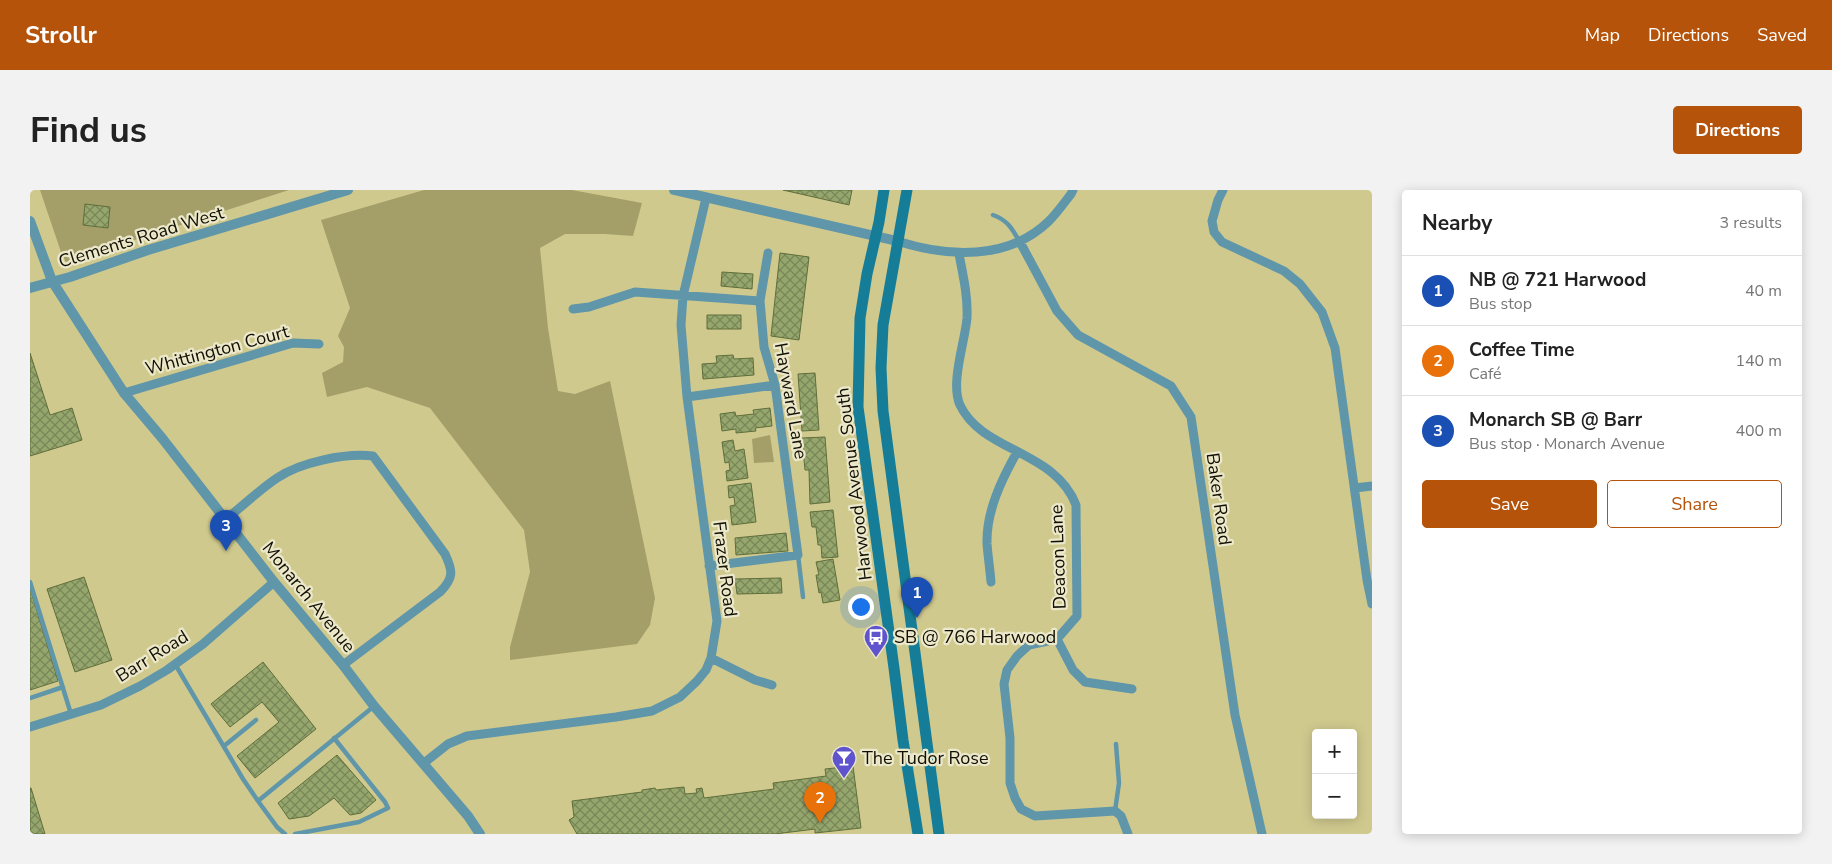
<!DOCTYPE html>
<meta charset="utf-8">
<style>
:root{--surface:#fff;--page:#f2f2f2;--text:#222;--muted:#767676;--line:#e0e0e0;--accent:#b45309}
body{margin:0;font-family:"Nunito Sans",sans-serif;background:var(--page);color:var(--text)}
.controls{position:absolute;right:15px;bottom:15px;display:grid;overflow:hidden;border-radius:5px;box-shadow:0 2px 12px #0003}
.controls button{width:45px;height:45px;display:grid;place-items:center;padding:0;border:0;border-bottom:1px solid var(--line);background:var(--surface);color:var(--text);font:25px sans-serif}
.you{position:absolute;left:830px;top:416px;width:18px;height:18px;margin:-12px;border:4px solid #fff;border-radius:50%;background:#1a73e8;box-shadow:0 0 0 8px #1a73e833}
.badge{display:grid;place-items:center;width:32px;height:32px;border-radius:50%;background:var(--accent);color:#fff;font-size:16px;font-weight:700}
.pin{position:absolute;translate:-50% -41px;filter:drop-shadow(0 1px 2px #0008)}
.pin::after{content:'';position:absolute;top:26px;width:18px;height:15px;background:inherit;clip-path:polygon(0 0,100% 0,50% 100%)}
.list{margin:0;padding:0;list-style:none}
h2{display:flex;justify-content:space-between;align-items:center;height:65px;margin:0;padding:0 20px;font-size:21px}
h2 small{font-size:16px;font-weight:400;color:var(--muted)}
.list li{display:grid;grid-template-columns:32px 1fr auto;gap:15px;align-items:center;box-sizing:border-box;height:70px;padding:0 20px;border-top:1px solid var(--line)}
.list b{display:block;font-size:19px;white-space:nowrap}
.list p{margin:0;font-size:16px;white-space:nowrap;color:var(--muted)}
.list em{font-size:16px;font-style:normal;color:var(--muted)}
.actions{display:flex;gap:10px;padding:15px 20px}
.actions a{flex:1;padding:11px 0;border:1px solid var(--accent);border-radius:5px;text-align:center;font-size:18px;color:var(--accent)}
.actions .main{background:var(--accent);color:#fff}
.map{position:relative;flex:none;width:1342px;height:644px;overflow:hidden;border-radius:5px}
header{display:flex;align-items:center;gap:30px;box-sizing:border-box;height:70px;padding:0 25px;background:var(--accent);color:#fff}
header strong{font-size:24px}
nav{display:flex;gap:28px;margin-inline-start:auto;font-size:18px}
.intro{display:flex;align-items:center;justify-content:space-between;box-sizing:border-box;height:120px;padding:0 30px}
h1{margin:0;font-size:35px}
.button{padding:12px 22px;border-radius:5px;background:var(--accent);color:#fff;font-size:18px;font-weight:700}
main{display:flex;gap:30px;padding:0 30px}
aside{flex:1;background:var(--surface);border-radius:5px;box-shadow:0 2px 12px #0003}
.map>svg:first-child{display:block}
</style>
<header>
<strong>Strollr</strong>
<nav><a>Map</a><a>Directions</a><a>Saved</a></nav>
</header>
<div class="intro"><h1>Find us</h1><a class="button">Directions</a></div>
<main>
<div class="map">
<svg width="1342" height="644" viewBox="0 0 1342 644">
<defs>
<pattern id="building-cross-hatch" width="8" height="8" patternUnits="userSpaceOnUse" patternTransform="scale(1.25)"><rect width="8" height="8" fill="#96a76e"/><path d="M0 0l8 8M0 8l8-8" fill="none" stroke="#798658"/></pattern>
</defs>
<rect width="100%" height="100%" fill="#d0c98e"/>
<path fill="#a49e69" d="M10 0H259L36 72 32 65Z
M394 0H542L612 13 603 46 575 44H535L510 58 518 138 528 201 545 204 580 191 625 408 620 435 607 454 480 470V457L500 382 494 340 400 218 337 197 297 207 292 183 313 172 314 157 308 146 320 118 291 30Z
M740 245 744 272 724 273 722 249Z"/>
<path fill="url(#building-cross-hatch)" stroke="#5f6e3a" d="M753 0H822L819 15Z
M55 14 80 17 78 38 53 35Z
M750 63 779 67 769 150 741 146Z
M692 82 723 84 722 99 691 96Z
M677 125H711V139H677Z
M0 163 20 225 42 218 52 250 0 266Z
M703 165 704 169 723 168 724 185 673 189 672 174 687 173 686 166Z
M785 183 789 240 772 241 768 184Z
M740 218 742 236 725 238 726 241 706 243V239L692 241 690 224 705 222 706 226 724 224 723 220Z
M795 247 800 312 780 314 779 280H775L772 248Z
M703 250 705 261 714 259 718 288 697 291 696 281 700 280 699 272 695 273 692 252Z
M721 293 726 332 702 335 700 316 705 315 704 307 699 308 698 296Z
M803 320 808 367 792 368 791 355H788L786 337H782L780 322Z
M756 343 758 361 706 365 705 348Z
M803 369 810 410 793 413 791 402 789 403 786 385H789L786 372Z
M54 387 82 470 45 482 17 399Z
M751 388 752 403 707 404 705 389Z
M0 398 28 491 0 500Z
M233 472 286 539 225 588 207 566 249 532 232 512 200 537 181 514Z
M307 565 346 610 331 623 320 625 304 608 279 626 259 629 248 613Z
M823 576 831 638 785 643V639L745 644H547L539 630 544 627 542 611 612 602V600L625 598 626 600 654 597 655 604 667 603 666 599 672 598 674 608 744 599 743 593 796 586 795 579Z
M0 598H1L15 644H0Z"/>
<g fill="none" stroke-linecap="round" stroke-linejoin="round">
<path stroke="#6096a9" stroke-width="4.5" d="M963 25C977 30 982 38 989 51
M768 365 773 407
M0 392 41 524
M145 474 213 589 228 611 343 517
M0 508 33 497
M194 556 226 530
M228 611 247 637 255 644
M1085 621 1089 593 1086 554
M265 644 329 632 358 618 355 612 304 548"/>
<path stroke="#6096a9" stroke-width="9" d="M1193 0 1188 10 1182 31 1184 42 1192 52 1254 81 1270 94 1292 122 1305 158 1337 390 1342 414
M867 51C917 67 978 71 1019 31 1027 23 1034 13 1041 4L1043 0
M990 52 1027 121 1048 145 1141 196 1161 227 1205 525 1232 644
M929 64C933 85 938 106 937 128 935 152 920 193 930 215 952 262 1025 260 1046 315L1047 426 1027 449 999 455 987 466 977 480 974 494 980 548V593L985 608 991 619 1005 626 1085 621 1091 626 1098 644
M543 119 559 117 605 102 730 111
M94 203 263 153 289 154
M657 207 745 195
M1325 298 1342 296
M196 329C213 316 229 300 247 288 271 272 315 263 343 266L415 364C423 381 424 388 410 402L313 475
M679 376 768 365 745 195 734 157 730 111 738 63
M961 392C960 380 958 366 957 354 956 321 972 289 987 262
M1027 449 1043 480 1055 492 1102 499
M681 468 725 490 742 495
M0 537 71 515 110 496 137 480 173 454 244 392
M394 573 418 554 437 546 586 527 622 521 650 507 667 491 676 480 681 468 687 431 657 207 651 135 653 106 676 8"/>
<path stroke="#6096a9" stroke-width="10" d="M644 0 867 51
M0 31 22 91 94 203 132 248 244 392 313 475 344 516 438 626 450 644
M0 98 40 87 118 60 318 0"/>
<path stroke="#167d99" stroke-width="11" d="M854 0 849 32 837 84 830 128 828 217 864 478 873 550 888 644
M877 0 853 135 851 178 853 221 909 644"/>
</g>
<defs>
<symbol id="bus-pin" viewBox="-11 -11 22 30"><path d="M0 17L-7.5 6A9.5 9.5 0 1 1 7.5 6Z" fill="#5f54cd" stroke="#ebe8cb"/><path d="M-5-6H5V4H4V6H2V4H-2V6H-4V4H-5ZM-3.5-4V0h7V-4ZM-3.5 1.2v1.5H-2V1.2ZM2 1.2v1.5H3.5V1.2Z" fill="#fff"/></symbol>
<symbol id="bar-pin" viewBox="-11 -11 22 30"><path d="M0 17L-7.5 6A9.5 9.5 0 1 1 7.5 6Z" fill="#5f54cd" stroke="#ebe8cb"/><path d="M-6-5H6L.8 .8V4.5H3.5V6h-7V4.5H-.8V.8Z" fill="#fff"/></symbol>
</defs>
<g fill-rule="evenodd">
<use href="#bus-pin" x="832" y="433" width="28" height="38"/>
<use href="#bar-pin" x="800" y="554" width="28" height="38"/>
</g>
<g text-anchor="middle" stroke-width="4.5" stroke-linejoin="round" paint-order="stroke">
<g font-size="18" fill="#120f00" stroke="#ebe8cb">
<text transform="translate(111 47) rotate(-17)" y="6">Clements Road West</text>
<text transform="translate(187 160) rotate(-15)" y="6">Whittington Court</text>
<text transform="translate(761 211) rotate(80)" y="6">Hayward Lane</text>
<text transform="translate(824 294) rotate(-97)" y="6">Harwood Avenue South</text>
<text transform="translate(1189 309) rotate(82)" y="6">Baker Road</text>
<text transform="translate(1028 367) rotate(-92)" y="6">Deacon Lane</text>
<text transform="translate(695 379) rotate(83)" y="6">Frazer Road</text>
<text transform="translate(279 407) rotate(51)" y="6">Monarch Avenue</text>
<text transform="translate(122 466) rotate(-32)" y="6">Barr Road</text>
</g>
<g font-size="18" fill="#120f00" stroke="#ebe8cb" text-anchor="start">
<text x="864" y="453">SB @ 766 Harwood</text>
<text x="832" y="574">The Tudor Rose</text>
</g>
</g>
</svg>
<div class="controls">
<button>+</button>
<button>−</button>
</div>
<div class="you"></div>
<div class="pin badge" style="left:887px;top:428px;background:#1a4fb4">1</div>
<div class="pin badge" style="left:790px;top:633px;background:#e8710a">2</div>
<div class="pin badge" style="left:196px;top:361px;background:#1a4fb4">3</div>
</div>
<aside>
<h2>Nearby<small>3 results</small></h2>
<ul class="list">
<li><span class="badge" style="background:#1a4fb4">1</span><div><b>NB @ 721 Harwood</b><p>Bus stop</p></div><em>40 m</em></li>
<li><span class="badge" style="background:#e8710a">2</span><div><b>Coffee Time</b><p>Café</p></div><em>140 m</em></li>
<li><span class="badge" style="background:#1a4fb4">3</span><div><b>Monarch SB @ Barr</b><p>Bus stop · Monarch Avenue</p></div><em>400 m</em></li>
</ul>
<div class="actions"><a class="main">Save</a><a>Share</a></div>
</aside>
</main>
